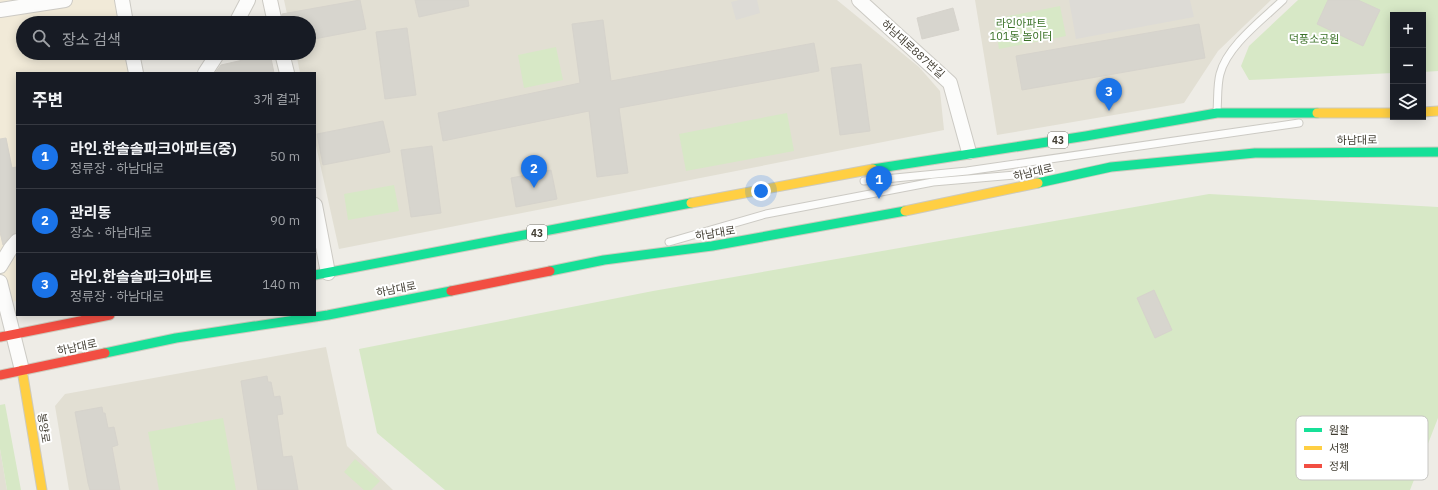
<!DOCTYPE html>
<html lang="ko">
<meta charset="utf-8">
<style>
:root{--surface:#171b24;--page:#242831;--text:#f1f3f6;--muted:#9ea1a6;--line:#363941;--accent:#1a73e8}
body{margin:0;font-family:"IBM Plex Sans","Noto Sans KR",sans-serif;background:var(--page);color:var(--text)}
.controls{position:absolute;right:12px;top:12px;display:grid;overflow:hidden;border-radius:0px;box-shadow:0 2px 10px #0003}
.controls button{width:36px;height:36px;display:grid;place-items:center;padding:0;border:0;border-bottom:1px solid var(--line);background:var(--surface);color:var(--text);font:20px sans-serif}
.you{position:absolute;left:761px;top:191px;width:14px;height:14px;margin:-10px;border:3px solid #fff;border-radius:50%;background:#1a73e8;box-shadow:0 0 0 6px #1a73e833}
.badge{display:grid;place-items:center;width:26px;height:26px;border-radius:50%;background:var(--accent);color:#fff;font-size:13px;font-weight:700}
.pin{position:absolute;translate:-50% -33px;filter:drop-shadow(0 1px 2px #0008)}
.pin::after{content:'';position:absolute;top:21px;width:14px;height:12px;background:inherit;clip-path:polygon(0 0,100% 0,50% 100%)}
.list{margin:0;padding:0;list-style:none}
h2{display:flex;justify-content:space-between;align-items:center;height:52px;margin:0;padding:0 16px;font-size:17px}
h2 small{font-size:13px;font-weight:400;color:var(--muted)}
.list li{display:grid;grid-template-columns:26px 1fr auto;gap:12px;align-items:center;box-sizing:border-box;height:64px;padding:0 16px;border-top:1px solid var(--line)}
.list b{display:block;font-size:15px;white-space:nowrap}
.list p{margin:0;font-size:13px;white-space:nowrap;color:var(--muted)}
.list em{font-size:13px;font-style:normal;color:var(--muted)}
.icon{flex:none;width:22px;height:22px;fill:none;stroke:currentColor;stroke-width:2;stroke-linecap:round;stroke-linejoin:round}
.map{position:relative;flex:none;width:1438px;height:490px;overflow:hidden}
.search{position:absolute;background:var(--surface);box-shadow:0 2px 10px #0003;left:16px;top:16px;width:300px;height:44px;display:flex;align-items:center;gap:10px;box-sizing:border-box;padding:0 14px;border-radius:22px;color:var(--muted);font-size:15px}
.panel{position:absolute;background:var(--surface);box-shadow:0 2px 10px #0003;left:16px;top:72px;width:300px;height:244px;border-radius:0px}
.map>svg:first-child{display:block}
</style>
<div class="map">
<svg width="1438" height="490" viewBox="0 0 1438 490">
<rect width="100%" height="100%" fill="#eeece6"/>
<path fill="#e2dfd3" d="M284 0H837L919 67 940 91 944 130 339 249 315 141V73H300L296 53H309V23H289Z
M975 0H1271L1218 51 1184 103 997 135Z
M326 347 347 446 393 490H69L55 406 65 394Z
M0 449 7 490H0Z"/>
<path fill="#f1ead8" d="M0 0H118L122 23H23V53H128L131 73H17V301L0 304Z"/>
<path fill="#d7e8c6" d="M1298 0H1438V71L1423 72V15H1393V73L1249 80 1241 66 1249 46Z
M1060 6 1066 36 999 49 994 19Z
M556 47 563 80 524 88 518 55Z
M787 113 794 151 686 171 679 134Z
M394 185 399 211 348 220 344 194Z
M1209 194 1438 207V418L1410 490H445L377 433 359 349 653 291Z
M5 404 21 490H7L0 449V405Z
M223 418 236 490H159L148 432Z
M355 459 380 481 371 490H364L344 472Z"/>
<path fill="#dddbd6" d="M739 0H757L760 13 736 20 731 2Z
M1069 0H1190L1194 17 1076 39Z"/>
<path fill="#d7d5ce" stroke="#d6d3cc" d="M360 0 366 29 309 40V23H283L282 14Z
M415 0H468L469 6 419 17Z
M1328 0H1358L1380 10 1363 46 1317 24Z
M953 8 959 30 922 39 917 18Z
M603 20 611 81 814 43 819 71 619 108 628 173 597 177 589 111 443 141 438 113 580 83 572 24Z
M1199 24 1205 58 1022 90 1016 56Z
M407 28 416 95 385 99 376 32Z
M242 53H270L274 73H215L221 65 243 60Z
M861 64 870 131 840 135 831 68Z
M383 121 390 152 323 165 317 134Z
M6 138 12 168 16 167 17 176V233L11 235 3 245 0 232V139Z
M432 146 441 213 411 217 401 150Z
M551 170 557 199 516 207 511 178Z
M1154 290 1172 330 1155 338 1137 298Z
M267 376 268 382H271L274 397 280 396 283 414 277 415 283 457 292 456 298 490H258L241 381Z
M102 407 103 413H105L108 428 114 427 118 445 112 447 120 490H90L88 483 75 412Z"/>
<g fill="none" stroke-linecap="round" stroke-linejoin="round">
<defs>
<path id="lane" d="M1217 111C1218 99 1217 85 1220 74 1227 46 1262 20 1283 0
M864 181 967 171 1299 123
M669 242 766 214 933 182 1037 173"/>
<path id="street" d="M122 0 126 23
M270 0 275 23
M859 0 950 83 969 152
M0 10 65 0
M236 23 248 0
M132 53 136 73
M282 53 287 73
M205 73 218 53
M315 205 328 273
M0 266 11 248 17 241
M0 282 22 370"/>
<path id="fast" d="M873 169 1086 136 1217 113H1317
M1038 183 1111 167 1255 153 1438 152
M550 271 604 260 712 246 905 211
M315 275 691 203
M105 353 176 338 328 315 451 291"/>
<path id="slow" d="M1423 112 1438 111
M1317 113H1393
M691 203 873 169
M905 211 1038 183
M22 370 42 490"/>
<path id="jam" d="M451 291 550 271
M0 337 110 315
M0 375 105 353"/>
</defs>
<use href="#lane" stroke="#cccac4" stroke-width="9"/>
<use href="#street" stroke="#cccac4" stroke-width="16"/>
<use href="#fast" stroke="#cdcabd" stroke-width="11"/>
<use href="#slow" stroke="#cdcabd" stroke-width="11"/>
<use href="#jam" stroke="#cdcabd" stroke-width="11"/>
<use href="#lane" stroke="#fcfcfb" stroke-width="7"/>
<use href="#street" stroke="#fcfcfb" stroke-width="14"/>
<use href="#fast" stroke="#16e098" stroke-width="9"/>
<use href="#slow" stroke="#ffcf43" stroke-width="9"/>
<use href="#jam" stroke="#f24e42" stroke-width="9"/>
</g>
<g text-anchor="middle" stroke-width="4" stroke-linejoin="round" paint-order="stroke">
<g fill="#fff" stroke="#7b7870" stroke-width="1">
<rect x="1048" y="132" width="20" height="16" rx="3"/>
<rect x="527" y="225" width="20" height="16" rx="3"/>
</g>
<g font-size="10" font-weight="bold" fill="#423e33">
<text x="1058" y="144">43</text>
<text x="537" y="237">43</text>
</g>
<g font-size="11" fill="#3b7228" stroke="#fff">
<text x="1021" y="27">라인아파트<tspan x="1021" dy="13">101동 놀이터</tspan></text>
<text x="1314" y="43">덕풍소공원</text>
</g>
<g font-size="11" fill="#423e33" stroke="#fff">
<text transform="translate(913 49) rotate(42)" y="4">하남대로887번길</text>
<text transform="translate(1357 140) rotate(-1)" y="4">하남대로</text>
<text transform="translate(1033 172) rotate(-13)" y="4">하남대로</text>
<text transform="translate(715 233) rotate(-9)" y="4">하남대로</text>
<text transform="translate(396 289) rotate(-11)" y="4">하남대로</text>
<text transform="translate(77 347) rotate(-12)" y="4">하남대로</text>
<text transform="translate(44 428) rotate(81)" y="4">봉양로</text>
</g>
</g>
<rect x="1296" y="416" width="132" height="64" rx="6" fill="#fff" stroke="#c6c5c2" stroke-width="1"/>
<rect x="1304" y="428" width="18" height="4" fill="#16e098"/>
<rect x="1304" y="446" width="18" height="4" fill="#ffcf43"/>
<rect x="1304" y="464" width="18" height="4" fill="#f24e42"/>
<g font-size="11" fill="#423e33">
<text x="1329" y="434">원활</text>
<text x="1329" y="452">서행</text>
<text x="1329" y="470">정체</text>
</g>
</svg>
<div class="controls">
<button>+</button>
<button>−</button>
<button><svg class="icon" aria-label="layers" viewBox="0 0 24 24"><path d="M12 4l9 5-9 5-9-5zM3 14l9 5 9-5"/></svg></button>
</div>
<div class="you"></div>
<div class="pin badge" style="left:879px;top:199px">1</div>
<div class="pin badge" style="left:534px;top:188px">2</div>
<div class="pin badge" style="left:1109px;top:111px">3</div>
<div class="search"><svg class="icon" aria-label="search" viewBox="0 0 24 24"><circle cx="10" cy="10" r="6"/><path d="M15 15l6 6"/></svg>장소 검색</div>
<section class="panel">
<h2>주변<small>3개 결과</small></h2>
<ul class="list">
<li><span class="badge">1</span><div><b>라인.한솔솔파크아파트(중)</b><p>정류장 · 하남대로</p></div><em>50 m</em></li>
<li><span class="badge">2</span><div><b>관리동</b><p>장소 · 하남대로</p></div><em>90 m</em></li>
<li><span class="badge">3</span><div><b>라인.한솔솔파크아파트</b><p>정류장 · 하남대로</p></div><em>140 m</em></li>
</ul>
</section>
</div>
